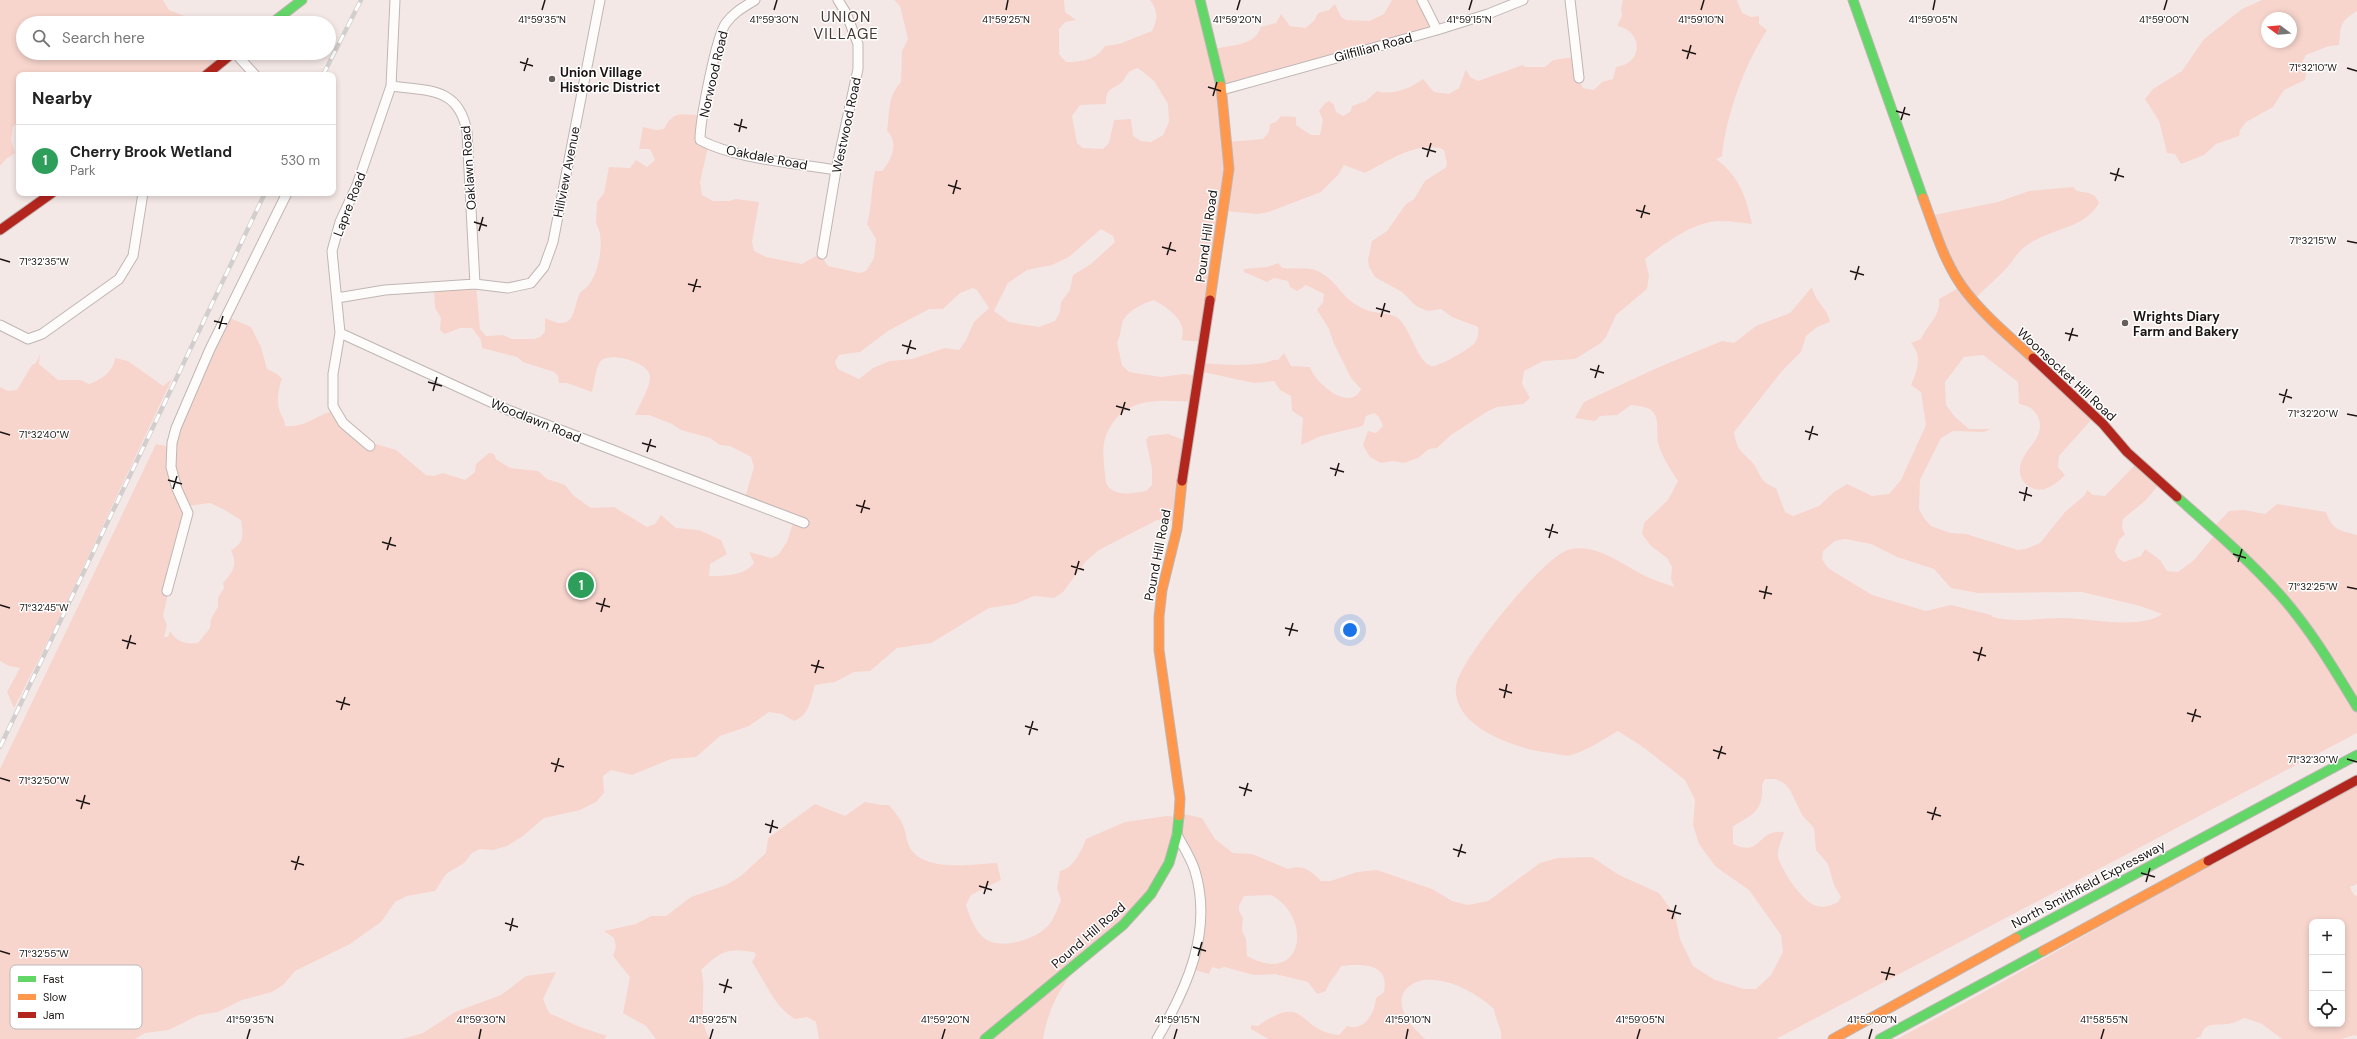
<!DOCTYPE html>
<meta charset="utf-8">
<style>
:root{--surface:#fff;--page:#f6f6f6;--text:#222;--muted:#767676;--line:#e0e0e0;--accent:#675e5c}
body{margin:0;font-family:"DM Sans",sans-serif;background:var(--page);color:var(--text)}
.controls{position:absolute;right:12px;bottom:12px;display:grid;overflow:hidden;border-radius:8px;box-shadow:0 2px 6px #0003}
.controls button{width:36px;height:36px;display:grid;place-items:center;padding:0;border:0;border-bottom:1px solid var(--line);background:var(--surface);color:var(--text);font:20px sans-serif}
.compass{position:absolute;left:2261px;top:12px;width:36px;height:36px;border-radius:50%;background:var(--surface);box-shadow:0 2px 6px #0003;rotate:286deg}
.you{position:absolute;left:1350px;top:630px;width:14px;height:14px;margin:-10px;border:3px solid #fff;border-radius:50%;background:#1a73e8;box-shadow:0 0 0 6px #1a73e833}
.badge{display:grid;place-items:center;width:26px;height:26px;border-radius:50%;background:var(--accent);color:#fff;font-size:13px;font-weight:700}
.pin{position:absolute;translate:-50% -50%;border:2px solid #fff;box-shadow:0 1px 4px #0006}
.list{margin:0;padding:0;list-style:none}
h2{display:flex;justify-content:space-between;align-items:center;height:52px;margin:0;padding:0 16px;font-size:17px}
h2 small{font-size:13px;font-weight:400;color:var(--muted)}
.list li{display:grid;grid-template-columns:26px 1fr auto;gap:12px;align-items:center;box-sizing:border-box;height:72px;padding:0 16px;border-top:1px solid var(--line)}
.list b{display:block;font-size:15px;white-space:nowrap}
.list p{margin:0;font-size:13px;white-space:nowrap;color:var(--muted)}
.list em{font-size:13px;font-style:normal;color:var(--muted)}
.icon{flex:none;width:22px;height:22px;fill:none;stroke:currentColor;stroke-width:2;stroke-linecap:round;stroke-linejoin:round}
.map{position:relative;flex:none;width:2357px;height:1039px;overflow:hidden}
.search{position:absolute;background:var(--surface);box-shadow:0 2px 6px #0003;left:16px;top:16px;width:320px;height:44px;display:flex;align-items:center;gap:10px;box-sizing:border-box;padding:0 14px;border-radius:22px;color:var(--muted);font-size:15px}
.panel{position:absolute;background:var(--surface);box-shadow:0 2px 6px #0003;left:16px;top:72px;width:320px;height:124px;border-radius:8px}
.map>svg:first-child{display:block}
</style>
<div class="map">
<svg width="2357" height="1039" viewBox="0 0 2357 1039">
<rect width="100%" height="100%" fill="#f4e8e6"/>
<path fill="#f7d5cd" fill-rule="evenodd" d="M0 0H163L169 10 187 17 188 23H23V53H213L222 64 211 75H19V122L13 126 11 140 15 153 6 159 0 166Z
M894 0H1064L1065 12 1076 20 1065 22 1059 29V54L1066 62C1082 62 1096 60 1105 46L1119 44 1152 31C1158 19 1158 11 1150 0H1200L1214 49C1231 45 1255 46 1261 27L1276 23 1281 14 1290 26 1305 28 1314 21 1318 13 1329 10 1335 4 1341 17 1346 20 1369 21 1384 14 1392 0H1421L1435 27 1222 89 1227 142 1263 139 1269 132 1270 124 1276 122 1281 116 1296 117V125L1311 135H1320L1323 120 1319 111 1325 103 1329 101 1334 105 1336 112 1343 116 1351 111 1352 106 1366 101 1377 91C1391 96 1412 88 1423 79L1434 92 1449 94 1459 88 1466 69 1470 77 1478 81 1523 65 1525 67H1545L1553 60 1574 57 1578 78 1583 88 1594 90 1602 82 1613 79 1616 67C1643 64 1644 31 1617 26L1622 16 1621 9 1623 0H1737L1742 13 1751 17 1759 16V24L1767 30C1744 66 1727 113 1722 155L1723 156 1716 159C1739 176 1746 196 1752 224 1742 223 1731 221 1721 221 1694 221 1665 243 1645 259L1649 275 1647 289 1616 315 1606 337 1601 343 1575 359 1543 361 1524 371 1522 384 1530 398 1523 404 1497 407 1488 411 1451 435 1437 448 1429 449 1418 458 1404 463 1393 461 1381 463 1370 457 1363 445 1368 431 1376 433 1383 426 1379 417 1374 413 1366 416 1363 426 1321 436 1301 445 1303 418 1292 411 1291 396 1280 390 1274 381 1254 383 1203 372V363C1223 365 1244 366 1264 363 1270 362 1272 359 1278 360L1284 353 1291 366 1310 367C1315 383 1350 413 1361 389L1351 378 1334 344 1329 329 1317 310 1323 302 1324 294 1306 285 1297 291 1290 287 1288 281 1274 278 1267 282 1244 272V269L1267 267 1278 263 1282 268C1296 270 1310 265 1323 274 1339 284 1342 299 1364 309 1374 314 1392 312 1399 319 1411 330 1417 361 1431 366 1437 368 1469 349 1474 344 1478 339 1479 333 1478 327L1452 317 1441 309 1428 311 1416 306 1402 292 1375 277 1369 267 1368 260 1372 241 1387 231 1406 204 1414 199 1425 181 1445 168 1447 164 1444 150C1421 139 1386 162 1365 173L1344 165 1338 175 1321 192 1269 212 1258 214 1223 211 1205 342 1181 340C1189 322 1168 308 1154 300 1143 303 1125 312 1122 324 1120 332 1121 334 1117 342L1122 365 1129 372 1161 377 1184 374 1200 376 1196 402C1166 401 1132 395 1112 424 1108 430 1105 436 1104 443 1102 456 1105 471 1106 483 1114 498 1132 493 1146 491L1152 485V469L1146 440 1149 436 1168 434 1187 441 1179 521 1157 520 1099 550 1086 561 1063 592 1054 598 1034 596 1015 604 989 608 931 643 897 648 870 671 854 672 835 682 815 685C811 699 809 716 794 721L782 714 769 712 749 726 720 736 696 757 671 759 632 775 611 770 603 776 604 793 596 802 580 810 544 818 523 836 507 846 493 850 480 849 472 853 464 863 446 874 435 891 407 896 395 902 381 922 350 944 295 971 283 985 272 992 242 1000 218 1012 199 1015 169 1030 145 1033 135 1039H0V769L156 444 175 448 185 416 230 318 251 327 261 347 267 369 277 374 282 379C278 388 276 405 281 414 283 419 285 420 285 426 306 428 315 415 334 411L362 440 396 450 426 475 434 476 443 473 465 480 475 472 476 464 489 453 494 454 496 459 510 468 538 471 547 479 565 485 574 496 591 508 614 507 647 527 655 524 661 515 676 528 699 530 721 540 727 554 710 564 709 576C723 576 745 576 754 563L749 552 771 558 778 555 787 542 794 520 745 498 754 467 751 457 730 446 720 445 710 438 681 430 672 424 649 415H635C640 404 649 389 650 378 651 362 611 352 602 360 595 366 595 383 592 392L567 383H559L558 376 554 372 523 362 517 357 482 348 481 340 472 328H460L445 334 440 330 441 318 435 308 434 289 476 285 480 329 486 336 503 335 512 339H534L540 337 545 332V318C552 321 561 326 568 321 576 315 575 301 580 293 582 290 585 289 587 287 599 275 606 237 596 224L597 202 604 193 609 167 630 168 636 160 647 167 655 160 650 149H639L643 127 656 130 664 129C674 109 681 115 700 115L699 133 708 147 700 182 702 195 713 201H729L736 199 759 202 752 242 754 251 766 257 802 264 820 254 828 266 860 273 866 271 874 258 876 239 867 224C872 207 871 189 875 171H882C892 160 899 142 887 131 890 113 887 97 901 82L902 51 908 39 900 6ZM1138 68 1154 81 1168 104 1169 122 1163 135 1151 142 1141 141 1133 136 1131 119 1114 120 1109 143 1103 149 1083 148 1077 143 1072 116 1080 105 1106 104C1106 86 1112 91 1122 82 1125 79 1127 74 1130 71ZM1101 229 1113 236 1115 242 1091 264 1073 275 1070 290 1061 302 1060 312 1055 321 1039 327 1009 322 994 311 1008 283 1027 270 1052 265 1069 257ZM973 288 977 290 989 308 974 322 966 340 959 350 945 348 912 359 890 361 873 368 859 379 838 369 835 362 839 355 860 352 888 331 929 309H943L960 293ZM210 503 223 509 241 520C243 534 245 543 231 550 238 566 233 571 223 583L224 588 218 598V607L211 619 210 628 198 643C185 644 178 643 170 631L168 637H164L167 625 163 616 188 506Z
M2262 0H2357V11C2339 22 2341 26 2339 45L2329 46 2306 55 2302 62 2306 74 2305 80 2284 90 2273 107 2246 122 2240 130 2239 136 2216 144 2204 155 2181 164 2175 154 2167 153 2159 121 2145 99 2153 89 2182 71 2204 39 2242 9ZM2267 18H2291V42H2267Z
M2073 187 2077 191C2088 193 2095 192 2099 203 2084 230 2049 228 2026 246 2017 252 2012 263 2004 271 1994 281 1983 290 1973 301L2093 418 2059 456 2058 467 2065 475C2059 481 2052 487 2045 489 2034 492 2021 484 2020 473 2017 451 2048 440 2038 417 2033 408 2029 406 2019 404L2018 382 1983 355 1964 357 1945 382 1946 405 1955 417 1969 429H1990L1984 432 1953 431 1941 438 1920 480 1919 509 1924 518 1931 526 1950 533 1966 534 2018 550 2026 549 2040 543 2065 512 2085 495 2087 490 2093 495 2105 496 2135 465 2160 483 2146 500 2123 519 2122 528 2125 534 2119 540 2115 551 2118 558 2124 562 2141 556 2145 549 2160 560 2167 571 2178 572 2194 560 2214 536 2212 529 2229 511 2244 510 2265 514 2277 504 2326 512C2333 531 2339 530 2357 535V733L1776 1039H1501C1502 1027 1495 1020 1494 1009 1477 994 1457 982 1434 980 1416 978 1396 989 1403 1010 1406 1021 1417 1031 1425 1039H1268L1251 1029V1025L1258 1026C1307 991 1297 1031 1339 1035L1347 1026C1364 1032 1375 1013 1376 998L1384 992C1390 962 1361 964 1341 966 1336 976 1329 981 1326 991L1317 994 1308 982 1275 974 1254 975 1224 967 1219 969 1212 967 1209 974 1190 969 1199 933 1194 871 1179 841C1170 858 1161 880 1149 894 1106 943 1055 969 1043 1039H819L816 1022 807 1017 795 1019C774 1007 765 981 752 962L756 955 754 952C726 948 721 951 701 970 708 992 696 1019 710 1039H656L646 1026 623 1013 630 977 613 956 616 947 614 938 604 931 636 924 651 916H666L691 897 726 885 741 876 766 853 768 838 815 804 845 816 865 802 881 805H889C894 811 900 818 903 825 906 832 906 839 909 846 922 873 972 864 997 863L1001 880 971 895 966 905C970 917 976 935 989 941 1006 949 1040 938 1051 922 1055 916 1058 907 1061 900L1057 888 1060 871C1074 868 1081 851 1086 839L1125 822 1166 816 1178 817 1179 813 1202 818 1215 839 1233 853 1252 854 1288 869C1303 864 1311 871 1321 881H1331L1357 872 1377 870 1432 889 1452 901 1468 905 1488 901 1540 863 1558 858 1592 857 1619 875 1659 893 1675 915 1680 939 1693 966 1715 980 1744 989H1756L1771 975 1783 952 1781 935 1749 890 1716 867 1699 844 1693 825 1695 800 1685 780 1643 747 1618 731C1604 739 1588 750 1572 755 1567 757 1557 754 1551 753 1519 750 1451 728 1456 686 1458 662 1544 556 1568 550 1594 542 1622 564 1643 575 1653 580 1664 583 1674 587L1671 579 1672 567 1667 558 1650 545 1642 534 1644 523 1668 500 1678 481C1670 469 1661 455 1658 442 1656 432 1660 419 1652 411 1647 406 1637 406 1631 405L1617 415 1600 416 1595 421 1575 418 1584 402 1659 367 1722 341 1734 343 1756 326 1790 313 1812 287C1816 304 1828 308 1830 322L1817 327 1806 336 1801 352 1782 371 1734 432C1738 451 1738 448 1751 461 1762 473 1757 481 1776 488L1785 512 1793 516 1819 506 1834 492 1847 484 1872 496 1889 494 1901 480 1926 425 1921 392 1911 385C1917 371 1923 356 1911 343L1921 339C1927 325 1941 316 1939 299L1960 287 1929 216 1998 202 2029 191ZM1845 539 1871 544 1897 557 1934 569 1951 588 1978 593 2082 592 2140 606 2162 614C2141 630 2088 618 2063 618 2040 618 2015 623 1993 617L1991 615 1951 605 1926 611 1872 595 1828 568 1822 559 1823 551 1835 541ZM1765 779H1776L1785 784 1790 790 1802 815 1814 828 1816 850 1828 864 1834 885 1841 897 1838 902C1832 905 1825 908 1817 906 1803 903 1781 870 1778 856 1777 850 1782 839 1784 832 1757 828 1762 858 1733 844V826C1753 815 1764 810 1762 785ZM1271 895C1313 917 1304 987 1247 956L1246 939 1242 931 1243 918 1239 911V906L1244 896Z
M40 354 39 364 58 380H81L89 384C101 380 114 371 115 358L128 361 163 386 172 379 54 629 11 714 14 708 7 692 20 668 9 666 0 661V387L8 391 17 390 32 365 36 363Z
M2357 783V884L2350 887 2354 895 2357 896V1036L2354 1035 2341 1039H2282L2262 1024 2245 1018C2239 1020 2233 1024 2227 1024 2215 1026 2205 1021 2201 1036L2195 1039H1897C2052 957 2202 866 2357 783ZM2312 922H2342V1024H2312Z
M556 972 543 999 549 1013 580 1027 607 1036 604 1039H402L423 1033 455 1012 501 995 526 976Z"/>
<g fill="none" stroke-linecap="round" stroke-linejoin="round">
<defs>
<path id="street" d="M755 0C744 7 734 12 726 23 716 36 700 121 700 140 735 159 796 163 836 170
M1422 0 1437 30
M1570 0 1579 78
M235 53 255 75
M391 86C429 91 459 87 467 132L475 284
M1222 90 1437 30 1488 14 1523 0
M822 254 836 170 858 69V44L846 13 838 0
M337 298 385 290 475 284 508 288 531 283 544 267 553 242 600 0
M0 325 28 339 42 334 119 279 133 256 143 193
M340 333 508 410 804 523
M370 446 343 423 333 406V374L340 333 332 251 340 222 357 185 391 86 395 0
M167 591 188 513 177 489 171 467 172 443 176 428 210 349 287 193
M1157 1039C1187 988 1213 931 1195 871 1191 858 1183 846 1177 835"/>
<path id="fast" d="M1200 0 1221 86
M1853 0 1923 198
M272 23 302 0
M2177 497C2213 529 2249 560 2281 596 2311 630 2334 669 2357 707
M2016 938 2357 755
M985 1039 1123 925 1151 894 1169 863 1177 835 1179 816
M1880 1039 2043 951"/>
<path id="slow" d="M1923 198C1935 230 1945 266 1967 293 1986 317 2010 337 2033 358
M1210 300 1229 169 1221 86
M1179 816 1180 798 1159 650V617L1162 590 1177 529 1182 481
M2043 951 2208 861
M1833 1039 2016 938"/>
<path id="jam" d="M206 75 233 53
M0 230 52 193
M2033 358 2103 424 2127 452 2177 497
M1182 481 1210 300
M2208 861 2357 780"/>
</defs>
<use href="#street" stroke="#bfb6b4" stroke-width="11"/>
<use href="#fast" stroke="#bfb6b4" stroke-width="11"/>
<use href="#slow" stroke="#bfb6b4" stroke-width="11"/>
<use href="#jam" stroke="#bfb6b4" stroke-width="11"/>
<use href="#street" stroke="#fdfcfb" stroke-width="9"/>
<use href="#fast" stroke="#63d668" stroke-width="9"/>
<use href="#slow" stroke="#ff974d" stroke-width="9"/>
<use href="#jam" stroke="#b3261e" stroke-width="9"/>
<defs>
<path id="rail" d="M323 75 361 0
M0 747 265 193"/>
</defs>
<use href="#rail" stroke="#d2cecd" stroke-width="4.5"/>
<use href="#rail" stroke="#fff" stroke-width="3" stroke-dasharray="9" stroke-linecap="butt"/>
</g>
<path fill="none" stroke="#1b1412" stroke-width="1.5" d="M542 10 545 0M774 10 777 0M1006 10 1008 0M1237 10 1240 0M1469 10 1472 0M1701 10 1704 0M1933 10 1935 0M2164 10 2167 0M1682 50 1696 54M1687 59 1691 45M520 62 533 66M2347 68 2357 71M524 71 528 58M1208 87 1221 91M1213 96 1217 82M1896 111 1910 115M1901 120 1905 107M734 124 747 128M739 132 742 119M1422 148 1436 152M1427 157 1431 143M2110 173 2124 177M2115 181 2119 168M948 185 961 189M953 194 957 180M1636 210 1650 214M1641 218 1645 205M474 222 487 226M479 231 483 217M2347 241 2357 243M1162 247 1176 251M1167 255 1171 242M0 259 10 262M1850 271 1864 275M1855 280 1859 266M688 284 701 287M693 292 697 279M1376 308 1390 312M1381 317 1385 303M214 321 227 324M219 329 223 316M2065 333 2078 336M2069 341 2073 328M902 345 916 349M907 354 911 340M1590 369 1604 373M1595 378 1599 365M428 382 442 386M433 391 437 377M2279 394 2292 398M2283 403 2287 389M1116 406 1130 410M2347 414 2357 416M1121 415 1125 402M1805 431 1818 435M0 432 10 435M1809 440 1813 426M642 443 656 447M647 452 651 439M1330 468 1344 472M1335 476 1339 463M168 480 182 484M173 489 177 476M2019 492 2032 496M2024 501 2027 487M856 505 870 509M861 513 865 500M1545 529 1558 533M1549 538 1553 524M382 542 396 546M387 550 391 537M2233 554 2246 558M2238 562 2242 549M1071 566 1084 570M1075 575 1079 561M2347 587 2357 589M1759 591 1772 594M1764 599 1767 586M596 603 610 607M0 605 10 608M601 612 605 598M1285 628 1298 631M1289 636 1293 623M122 640 136 644M127 649 131 635M1973 652 1986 656M1978 661 1982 647M811 665 824 668M815 673 819 660M1499 689 1512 693M1504 698 1507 684M336 701 350 705M341 710 345 697M2187 713 2201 717M2192 722 2196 709M1025 726 1038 730M1029 735 1033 721M1713 750 1726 754M1718 759 1722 746M2347 759 2357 762M551 763 564 767M555 772 559 758M0 778 10 781M1239 787 1252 791M1244 796 1248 783M76 800 90 804M81 809 85 795M1927 812 1941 816M1932 820 1936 807M765 824 778 828M770 833 773 820M1453 849 1466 853M1458 857 1462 844M291 861 304 865M295 870 299 856M2141 873 2155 877M2146 882 2150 868M979 886 992 890M984 894 988 881M1667 910 1681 914M1672 919 1676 905M505 923 518 927M510 931 513 918M1193 947 1206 951M0 951 10 954M1198 956 1202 942M1881 972 1895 975M1886 980 1890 967M719 984 732 988M724 993 728 979M247 1039 250 1029M479 1039 481 1029M710 1039 713 1029M942 1039 945 1029M1174 1039 1177 1029M1406 1039 1408 1029M1637 1039 1640 1029M1869 1039 1872 1029M2101 1039 2104 1029"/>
<g fill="#675e5c" stroke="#fff" stroke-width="1.5">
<circle cx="552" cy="79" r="4"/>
<circle cx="2125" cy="323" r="4"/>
</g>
<g text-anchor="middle" stroke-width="3" stroke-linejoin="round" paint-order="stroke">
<g font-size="13" fill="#1b1412" stroke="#fff">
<text transform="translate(1373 47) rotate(-15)" y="5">Gilfillian Road</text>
<text transform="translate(713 74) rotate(-77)" y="5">Norwood Road</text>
<text transform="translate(846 125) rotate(-78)" y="5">Westwood Road</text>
<text transform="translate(767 157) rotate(11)" y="5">Oakdale Road</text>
<text transform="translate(468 168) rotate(-94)" y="5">Oaklawn Road</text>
<text transform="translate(566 172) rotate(-79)" y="5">Hillview Avenue</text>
<text transform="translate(349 204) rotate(-69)" y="5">Lapre Road</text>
<text transform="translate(1206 236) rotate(-82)" y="5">Pound Hill Road</text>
<text transform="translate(2067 374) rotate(43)" y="5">Woonsocket Hill Road</text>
<text transform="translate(536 420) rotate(22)" y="5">Woodlawn Road</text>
<text transform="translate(1157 555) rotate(-79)" y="5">Pound Hill Road</text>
<text transform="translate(2088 884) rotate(-28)" y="5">North Smithfield Expressway</text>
<text transform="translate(1088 935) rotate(-41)" y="5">Pound Hill Road</text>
</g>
<g font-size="13" font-weight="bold" fill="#1b1412" stroke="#fff" text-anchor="start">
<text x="560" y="77">Union Village<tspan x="560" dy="15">Historic District</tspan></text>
<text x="2133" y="321">Wrights Diary<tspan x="2133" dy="15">Farm and Bakery</tspan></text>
</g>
<g font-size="15" letter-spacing="1" fill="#473733" stroke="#fff">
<text x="846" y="22">UNION<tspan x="846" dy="17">VILLAGE</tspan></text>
</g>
</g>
<rect x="10" y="965" width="132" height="64" rx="6" fill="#fff" stroke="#bbb8b8" stroke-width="1"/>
<rect x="18" y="976" width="18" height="6" fill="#63d668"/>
<rect x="18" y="994" width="18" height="6" fill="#ff974d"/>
<rect x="18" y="1012" width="18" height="6" fill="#b3261e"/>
<g font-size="11" fill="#1b1412">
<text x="43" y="983">Fast</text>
<text x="43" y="1001">Slow</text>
<text x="43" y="1019">Jam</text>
</g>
<g font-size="10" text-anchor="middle" fill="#1b1412" stroke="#fff" stroke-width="3" stroke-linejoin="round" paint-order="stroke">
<text x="542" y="23">41°59'35"N</text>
<text x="774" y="23">41°59'30"N</text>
<text x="1006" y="23">41°59'25"N</text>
<text x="1237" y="23">41°59'20"N</text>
<text x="1469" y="23">41°59'15"N</text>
<text x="1701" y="23">41°59'10"N</text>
<text x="1933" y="23">41°59'05"N</text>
<text x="2164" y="23">41°59'00"N</text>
<text x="2313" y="71">71°32'10"W</text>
<text x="2313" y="244">71°32'15"W</text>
<text x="44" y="265">71°32'35"W</text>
<text x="2313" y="417">71°32'20"W</text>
<text x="44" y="438">71°32'40"W</text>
<text x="2313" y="590">71°32'25"W</text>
<text x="44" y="611">71°32'45"W</text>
<text x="2313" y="763">71°32'30"W</text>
<text x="44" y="784">71°32'50"W</text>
<text x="44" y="957">71°32'55"W</text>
<text x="250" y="1023">41°59'35"N</text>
<text x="481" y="1023">41°59'30"N</text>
<text x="713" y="1023">41°59'25"N</text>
<text x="945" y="1023">41°59'20"N</text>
<text x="1177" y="1023">41°59'15"N</text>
<text x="1408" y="1023">41°59'10"N</text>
<text x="1640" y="1023">41°59'05"N</text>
<text x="1872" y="1023">41°59'00"N</text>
<text x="2104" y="1023">41°58'55"N</text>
</g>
</svg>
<div class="controls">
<button>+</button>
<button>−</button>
<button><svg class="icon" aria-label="locate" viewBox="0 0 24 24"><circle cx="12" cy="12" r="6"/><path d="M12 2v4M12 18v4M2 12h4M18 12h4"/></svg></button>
</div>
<svg class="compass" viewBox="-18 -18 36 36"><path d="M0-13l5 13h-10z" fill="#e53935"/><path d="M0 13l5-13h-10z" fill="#767676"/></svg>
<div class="you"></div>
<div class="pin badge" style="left:581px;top:585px;background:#2e9e5b">1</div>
<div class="search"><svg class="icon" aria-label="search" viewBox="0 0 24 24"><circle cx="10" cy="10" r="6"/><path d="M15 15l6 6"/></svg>Search here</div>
<section class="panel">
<h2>Nearby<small></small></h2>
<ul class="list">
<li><span class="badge" style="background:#2e9e5b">1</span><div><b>Cherry Brook Wetland</b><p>Park</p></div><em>530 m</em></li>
</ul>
</section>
</div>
